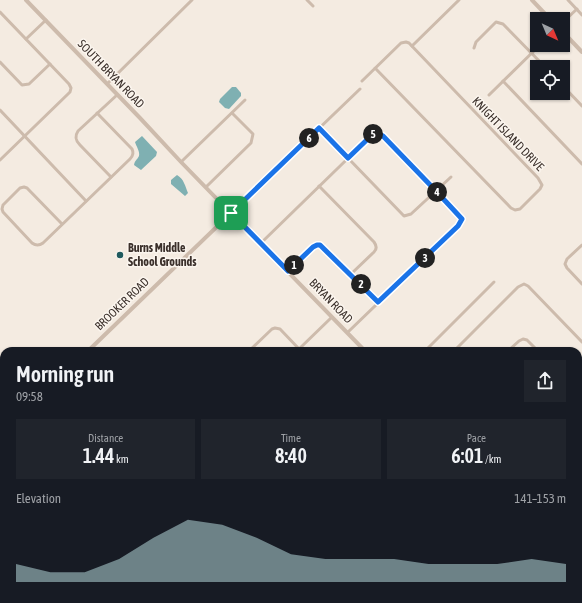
<!DOCTYPE html>
<html lang="en">
<head>
<meta charset="utf-8">
<style>
	body { margin:0; font-family:"Asap Condensed",sans-serif; background:#20242c; color:#f1f3f6; height:100vh; display:flex; flex-direction:column; font-size:15px; white-space:nowrap }
	* { box-sizing:border-box; margin:0 }
	p { font-size:13px; color:#9ea1a6 }
	.icon { flex:none; width:22px; height:22px; fill:none; stroke:currentColor; stroke-width:2; stroke-linecap:round; stroke-linejoin:round }
	.map { position:relative; flex:1; overflow:hidden }
	.side { position:absolute; left:0px; top:347px; width:582px; height:256px; display:flex; flex-direction:column; background:#171b24; border-radius:12px 12px 0 0; box-shadow:0 1px 3px #0004 }
	.side>* { flex:none }
	.needle { width:26px; rotate:136deg }
	.buttons { position:absolute; left:530px; top:12px; display:grid; gap:8px }
	.buttons a { display:grid; place-items:center; width:40px; height:40px; border-radius:0px; background:#171b24; box-shadow:0 1px 3px #0004; font-size:20px }
	.pin { position:absolute; display:grid; place-items:center; width:34px; height:34px; color:#fff; margin:-17px; border-radius:8px; box-shadow:0 2px 6px #0006 }
	.km { position:absolute; width:20px; height:20px; margin:-10px; border-radius:50%; background:#222; color:#fff; font-size:11px; line-height:20px; text-align:center }
	.round { display:grid; place-items:center; flex:none; width:42px; height:42px; border-radius:0px; background:#20242c }
	.overview { display:flex; align-items:center; justify-content:space-between; height:68px; padding:0 16px }
	h1 { font-size:22px; font-weight:600; line-height:30px }
	.stats { display:grid; grid-template-columns:repeat(3,1fr); gap:6px; height:68px; padding:4px 16px }
	.stats div { display:grid; align-content:center; border-radius:0px; background:#20242c; text-align:center }
	.stats b { font-size:20px; font-weight:600 }
	.stats small { font-size:11px; font-weight:400 }
	.stats p { font-size:11px }
	.chart { height:112px; padding:8px 16px }
	.chart p { display:flex; justify-content:space-between }
	.chart svg { width:100%; height:72px; margin-top:4px; fill:#92aeb2; opacity:.7 }
	.map>svg:first-child { display:block }
	.green { fill:#b8c4a0 }
	.water { fill:#7fb0b2 }
	.lines { fill:none; stroke-linecap:round; stroke-linejoin:round }
	.minor { stroke:#cdbbac; stroke-width:3 }
	.tertiary { stroke:#cdbbac; stroke-width:4 }
	.secondary { stroke:#a18a7d; stroke-width:4.5 }
	.route-casing { stroke:#fff; stroke-width:8 }
	.route { stroke:#1a73e8; stroke-width:5 }
	.poi-dot { fill:#1f5a5e; stroke:#fbf5ee; stroke-width:1.5 }
	.labels { text-anchor:middle; dominant-baseline:central; stroke-width:3; stroke-linejoin:round; paint-order:stroke }
	.street-label { font-size:12px; fill:#3b302b; stroke:#fbf5ee }
	.poi-label { font-size:12px; font-weight:bold; fill:#3b302b; stroke:#fbf5ee; text-anchor:start }
</style>
</head>
<body>
<div class="map">
<svg width="582" height="603" viewBox="0 0 582 603">
	<rect width="100%" height="100%" fill="#f4ebe1"/>
	<path class="green" d="M 477,599 L 571,599 L 567,603 L 481,603 Z"/>
	<g class="water">
		<path d="M 232,87 L 236,87 L 241,93 L 241,96 L 229,109 L 225,108 L 219,102 L 220,99 Z"/>
		<path d="M 142,136 L 157,152 L 156,156 L 141,170 L 134,165 C 135,160 137,160 139,156 C 140,151 136,146 135,142 Z"/>
		<path d="M 177,175 C 184,179 185,186 188,193 L 185,196 L 171,184 L 171,180 Z"/>
	</g>
	<g class="lines">
		<g class="minor">
			<path d="M 307,0 L 313,6"/>
			<path d="M 568,0 L 582,15"/>
			<path d="M 0,12 L 69,84 L 71,88 L 70,92 L 68,94 L 0,160"/>
			<path d="M 563,22 L 577,9"/>
			<path d="M 26,39 L 46,20"/>
			<path d="M 412,46 L 459,0"/>
			<path d="M 474,48 L 476,42 L 496,22 L 503,24 L 545,67"/>
			<path d="M 0,62 L 22,85 L 29,84 L 50,64"/>
			<path d="M 362,81 L 401,43 L 406,42 L 409,43 L 538,178 L 542,185 L 540,189 L 520,209 L 515,210 L 511,208 L 375,68"/>
			<path d="M 503,81 L 582,164"/>
			<path d="M 107,84 L 192,0"/>
			<path d="M 563,86 L 582,106"/>
			<path d="M 489,95 L 540,45"/>
			<path d="M 0,110 L 86,201"/>
			<path d="M 319,128 L 404,216 L 411,214 L 451,177"/>
			<path d="M 181,162 L 245,100"/>
			<path d="M 111,177 L 80,145 C 76,141 74,137 78,131 L 117,95"/>
			<path d="M 319,186 L 374,242 C 377,246 377,249 374,252 L 351,274"/>
			<path d="M 206,187 L 251,143 L 253,134 L 232,113"/>
			<path d="M 231,213 L 360,89"/>
			<path d="M 62,224 L 27,188 L 24,187 L 20,188 L 3,205 L 2,209 L 3,212 L 32,243 C 36,246 39,246 43,243 L 130,159 C 133,156 134,153 132,149 L 97,113"/>
			<path d="M 261,243 L 375,132 L 383,136 L 436,191 L 461,219 L 458,226 L 348,332"/>
			<path d="M 582,245 L 567,259 L 565,264 L 567,268 L 582,284"/>
			<path d="M 288,271 L 313,247 L 317,245 L 320,245 L 379,302"/>
			<path d="M 299,349 L 332,317"/>
			<path d="M 249,351 L 272,329 L 275,328 L 280,329 L 301,351"/>
			<path d="M 425,351 L 494,282"/>
			<path d="M 454,351 L 518,287 L 524,284 L 528,286 L 582,342"/>
			<path d="M 508,351 L 519,341 L 523,339 L 527,340 L 538,351"/>
			<path d="M 578,370 L 582,366"/>
			<path d="M 578,440 L 582,437"/>
			<path d="M 578,516 L 582,512"/>
			<path d="M 0,595 L 4,599"/>
			<path d="M 4,599 L 8,603"/>
			<path d="M 385,599 L 389,603"/>
			<path d="M 439,599 L 443,603"/>
			<path d="M 166,603 L 170,599"/>
			<path d="M 303,603 L 307,599"/>
			<path d="M 371,603 L 375,599"/>
		</g>
		<g class="tertiary">
			<path d="M 26,0 L 140,118 L 181,162 L 365,351"/>
			<path d="M 532,0 L 550,19"/>
			<path d="M 563,32 L 582,52"/>
			<path d="M 88,351 L 231,213"/>
			<path d="M 0,437 L 4,433"/>
			<path d="M 578,570 L 582,574"/>
		</g>
		<g class="secondary">
			<path d="M 0,495 L 4,499"/>
			<path d="M 101,599 L 105,603"/>
		</g>
	</g>
	<g class="lines">
		<defs>
			<path id="route" d="M 319,128 L 348,158 L 375,132 L 383,136 L 436,191 L 462,219 L 458,226 L 378,302 L 320,245 L 317,245 L 313,247 L 288,271 L 231,213 Z"/>
		</defs>
		<use href="#route" class="route-casing"/>
		<use href="#route" class="route"/>
	</g>
	<circle class="poi-dot" cx="120" cy="255" r="4"/>
	<g class="labels">
		<g class="street-label">
			<text transform="translate(111 74) rotate(46)">SOUTH BRYAN ROAD</text>
			<text transform="translate(508 134) rotate(46)">KNIGHT ISLAND DRIVE</text>
			<text transform="translate(331 301) rotate(46)">BRYAN ROAD</text>
			<text transform="translate(122 304) rotate(-44)">BROOKER ROAD</text>
		</g>
		<g class="poi-label">
			<text x="128" y="248">Burns Middle<tspan x="128" dy="14">School Grounds</tspan></text>
		</g>
	</g>
</svg>
<div class="buttons">
<a><svg class="needle" viewBox="-14 -14 28 28"><path d="M0-13l5 13h-10z" fill="#e53935"/><path d="M0 13l5-13h-10z" fill="#9ea1a6"/></svg></a>
<a><svg class="icon" aria-label="locate" viewBox="0 0 24 24"><circle cx="12" cy="12" r="6"/><path d="M12 2v4M12 18v4M2 12h4M18 12h4"/></svg></a>
</div>
<div class="pin" style="left:231px;top:213px;background:#1e9e55"><svg class="icon" aria-label="arrive" viewBox="0 0 24 24"><path d="M6 21V4h12l-3 4 3 4H6"/></svg></div>
<b class="km" style="left:294px;top:265px">1</b>
<b class="km" style="left:361px;top:284px">2</b>
<b class="km" style="left:425px;top:258px">3</b>
<b class="km" style="left:437px;top:192px">4</b>
<b class="km" style="left:373px;top:134px">5</b>
<b class="km" style="left:309px;top:138px">6</b>
<section class="side">
<div class="overview"><div><h1>Morning run</h1><p>09:58</p></div><a class="round"><svg class="icon" aria-label="share" viewBox="0 0 24 24"><path d="M12 15V3M7 8l5-5 5 5M5 13v7h14v-7"/></svg></a></div>
<div class="stats">
<div><p>Distance</p><b>1.44<small> km</small></b></div>
<div><p>Time</p><b>8:40</b></div>
<div><p>Pace</p><b>6:01<small> /km</small></b></div>
</div>
<div class="chart"><p><span>Elevation</span>141–153 m</p>
<svg viewBox="0 0 160 44" preserveAspectRatio="none"><path d="M0 44V33L10 38L20 38L30 30L40 17L50 6L60 9L70 17L80 27L90 30L100 30L110 30L120 33L130 33L140 33L150 30L160 33V44z"/></svg>
</div>
</section>
</div>
</body>
</html>
